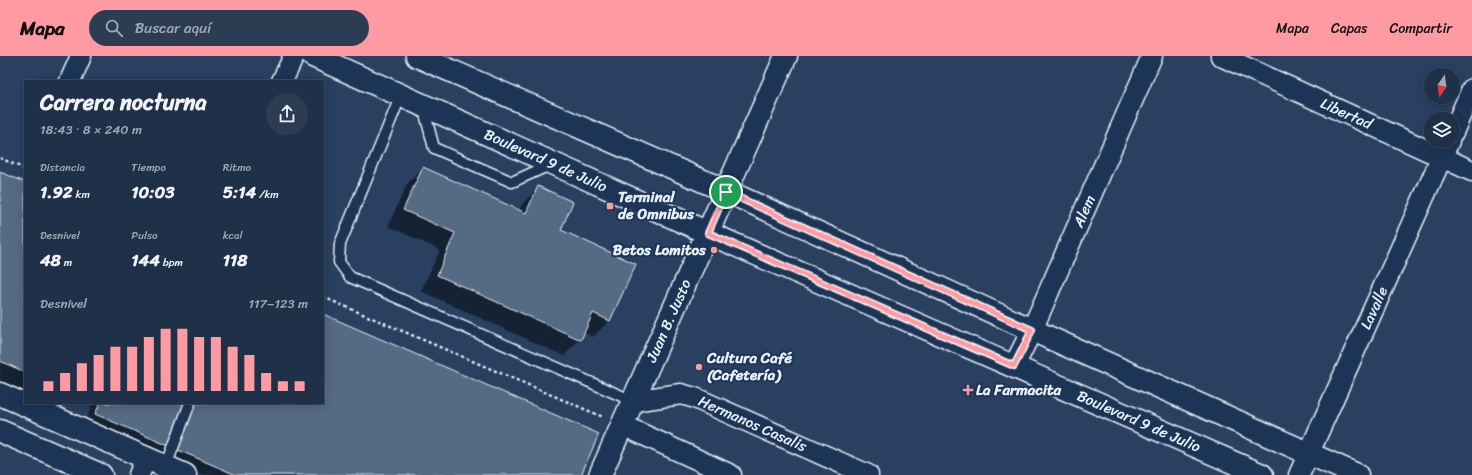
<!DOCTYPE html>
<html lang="es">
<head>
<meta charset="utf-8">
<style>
	body { margin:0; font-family:Sriracha,sans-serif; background:#2c3c53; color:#f1f3f6; height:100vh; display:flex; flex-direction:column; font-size:15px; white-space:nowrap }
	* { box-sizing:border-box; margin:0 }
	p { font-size:13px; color:#a1a9b4 }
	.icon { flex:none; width:22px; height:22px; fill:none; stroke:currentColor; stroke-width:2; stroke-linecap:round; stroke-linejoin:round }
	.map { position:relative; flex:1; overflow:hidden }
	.details { position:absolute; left:24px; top:24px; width:300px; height:324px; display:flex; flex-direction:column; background:#1f3049; border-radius:0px; box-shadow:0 2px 10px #0003,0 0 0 1px #3c4b61 }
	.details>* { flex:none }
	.needle { width:26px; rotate:193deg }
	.tools { position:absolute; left:1424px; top:12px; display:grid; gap:8px }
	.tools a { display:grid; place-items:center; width:36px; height:36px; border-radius:50%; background:#1f3049; box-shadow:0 2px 10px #0003,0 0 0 1px #3c4b61; font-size:20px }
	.pin { position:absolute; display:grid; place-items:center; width:34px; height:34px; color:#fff; margin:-17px; border:2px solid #fff; border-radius:50%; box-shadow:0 1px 4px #0007 }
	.round { display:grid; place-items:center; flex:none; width:42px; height:42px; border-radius:21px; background:#2c3c53 }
	.head { display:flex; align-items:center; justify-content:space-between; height:68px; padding:0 16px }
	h1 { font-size:22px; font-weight:700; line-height:30px }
	.figures { display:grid; grid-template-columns:repeat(3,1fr); gap:6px; height:68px; padding:4px 16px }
	.figures div { display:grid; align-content:center }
	.figures b { font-size:17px; font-weight:700 }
	.figures small { font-size:11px; font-weight:400 }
	.figures p { font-size:11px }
	.chart { height:112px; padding:8px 16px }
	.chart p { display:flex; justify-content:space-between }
	.chart svg { width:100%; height:72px; margin-top:4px; stroke:#ff9aa2; stroke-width:6 }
	header { display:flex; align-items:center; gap:24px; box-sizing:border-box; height:56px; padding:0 20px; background:#ff9aa2; color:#111 }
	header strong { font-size:19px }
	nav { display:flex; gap:22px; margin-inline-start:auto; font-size:14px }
	.search { width:280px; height:36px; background:#2c3c53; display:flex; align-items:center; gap:10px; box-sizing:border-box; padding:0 14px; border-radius:22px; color:#a1a9b4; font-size:15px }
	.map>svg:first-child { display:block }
	.shadow { fill:#0007 }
	.building { fill:#556a83; stroke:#e8f1f8 }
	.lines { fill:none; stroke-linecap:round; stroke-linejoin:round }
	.service-casing { stroke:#e8f1f8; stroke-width:13 }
	.minor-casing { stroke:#e8f1f8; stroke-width:23 }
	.secondary-casing { stroke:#e8f1f8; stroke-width:25 }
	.path { stroke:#e8f1f8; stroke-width:2.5; stroke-dasharray:3 3; stroke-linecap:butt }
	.service { stroke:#1d3557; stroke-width:10 }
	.minor { stroke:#1d3557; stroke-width:20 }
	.secondary { stroke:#1d3557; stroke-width:22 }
	.route-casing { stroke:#fff; stroke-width:8 }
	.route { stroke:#ff9aa2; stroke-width:5 }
	.poi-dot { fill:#ff9aa2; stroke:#1d3557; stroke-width:1.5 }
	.labels { text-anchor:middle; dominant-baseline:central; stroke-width:4; stroke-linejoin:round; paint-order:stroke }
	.street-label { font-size:15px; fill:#e8f1f8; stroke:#1d3557 }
	.poi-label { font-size:15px; font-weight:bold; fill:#e8f1f8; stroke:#1d3557; text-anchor:start }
</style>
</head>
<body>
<header>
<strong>Mapa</strong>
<div class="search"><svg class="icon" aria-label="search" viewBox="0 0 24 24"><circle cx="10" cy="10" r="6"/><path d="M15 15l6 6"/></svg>Buscar aquí</div>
<nav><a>Mapa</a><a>Capas</a><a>Compartir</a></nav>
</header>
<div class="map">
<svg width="1472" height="419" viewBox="0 0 1472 419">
	<rect width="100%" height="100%" fill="#294061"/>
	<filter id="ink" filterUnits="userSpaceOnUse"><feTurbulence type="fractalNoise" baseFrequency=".025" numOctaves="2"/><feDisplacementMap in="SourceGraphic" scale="8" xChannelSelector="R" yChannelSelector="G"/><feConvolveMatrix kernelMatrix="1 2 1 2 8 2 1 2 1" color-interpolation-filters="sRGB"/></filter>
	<g filter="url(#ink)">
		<g class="shadow">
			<path d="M 423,112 L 519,155 L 522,148 L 538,132 L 559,175 L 609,265 L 593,281 L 583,276 L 580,283 L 564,300 L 421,235 L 440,194 L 388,170 L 407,128 Z"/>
			<path d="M 0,117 L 25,127 L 25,338 L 0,327 Z"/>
			<path d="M 323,259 L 580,419 L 193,419 L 83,371 L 93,347 L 323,347 Z"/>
			<path d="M 46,347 L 56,347 L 53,350 Z"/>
		</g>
		<g class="building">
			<path d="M 423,111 L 526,157 L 538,130 L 573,146 L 561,174 L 636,208 L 610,265 L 593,257 L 581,284 L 437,219 L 455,177 L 403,154 Z"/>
			<path d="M 0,116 L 25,126 L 25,316 L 0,305 Z"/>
			<path d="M 323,258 L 599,378 L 581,419 L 236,419 L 95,358 L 100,347 L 323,347 Z"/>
		</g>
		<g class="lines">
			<defs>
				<g id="service">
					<path d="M 401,39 L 340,188 L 339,206 L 350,221 L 633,345"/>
					<path d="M 423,50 L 434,92 L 512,126 L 552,108"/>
					<path d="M 166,410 L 190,347"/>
				</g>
				<g id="minor">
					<path id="s1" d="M 1221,0 L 1472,115"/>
					<path d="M 70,25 L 81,0"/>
					<path d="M 282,25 L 294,0"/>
					<path d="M 1453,76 L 1472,33"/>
					<path id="s2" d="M 1014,310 L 1032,274 L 1152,0"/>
					<path id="s3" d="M 633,345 L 681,338 L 695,342 L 868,419"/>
					<path d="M 622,369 L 731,419"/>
					<path d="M 139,419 L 146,401"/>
					<path id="s4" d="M 1299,419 L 1449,85"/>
				</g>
				<g id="secondary">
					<path id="s5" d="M 313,0 L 708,177 L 1262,419"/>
					<path d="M 417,0 L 726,135 L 1032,274 L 1357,419"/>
					<path d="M 0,338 L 185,419"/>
					<path d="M 0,375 L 101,419"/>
					<path id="s6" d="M 600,419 L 786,0"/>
				</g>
			</defs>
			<use href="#service" class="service-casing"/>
			<use href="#minor" class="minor-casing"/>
			<use href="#secondary" class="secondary-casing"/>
			<g class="path">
				<path d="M 0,102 L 25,113"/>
				<path d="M 323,241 L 603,361"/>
			</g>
			<use href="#service" class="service"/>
			<use href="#minor" class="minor"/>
			<use href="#secondary" class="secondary"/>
		</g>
	</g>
	<g class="lines" filter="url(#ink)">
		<defs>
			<path id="route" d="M 726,136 L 1032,274 L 1014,310 L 708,177 Z"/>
		</defs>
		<use href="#route" class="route-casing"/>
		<use href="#route" class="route"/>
	</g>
	<g class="poi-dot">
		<rect x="606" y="146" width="8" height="8" rx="2"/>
		<circle cx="714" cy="194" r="4"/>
		<circle cx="699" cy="311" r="4"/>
		<path d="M966 328h4v4h4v4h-4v4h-4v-4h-4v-4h4z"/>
	</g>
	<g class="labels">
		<g class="street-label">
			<text stroke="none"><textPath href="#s1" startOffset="138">Libertad</textPath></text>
			<text stroke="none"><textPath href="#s5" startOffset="255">Boulevard 9 de Julio</textPath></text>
			<text stroke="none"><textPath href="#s2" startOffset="170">Alem</textPath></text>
			<text stroke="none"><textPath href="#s4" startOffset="183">Lavalle</textPath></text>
			<text stroke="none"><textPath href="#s6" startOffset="169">Juan B. Justo</textPath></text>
			<text stroke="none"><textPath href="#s5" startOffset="903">Boulevard 9 de Julio</textPath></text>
			<text stroke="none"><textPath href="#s3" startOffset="126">Hermanos Casalis</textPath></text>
		</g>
		<g class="poi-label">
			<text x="618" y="141">Terminal<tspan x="618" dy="17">de Omnibus</tspan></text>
			<text x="706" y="194" text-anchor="end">Betos Lomitos</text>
			<text x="707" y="302">Cultura Café<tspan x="707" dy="17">(Cafetería)</tspan></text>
			<text x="976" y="334">La Farmacita</text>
		</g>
	</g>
</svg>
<div class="tools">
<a><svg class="needle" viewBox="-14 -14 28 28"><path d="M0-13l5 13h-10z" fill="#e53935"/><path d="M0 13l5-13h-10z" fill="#a1a9b4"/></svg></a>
<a><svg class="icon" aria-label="layers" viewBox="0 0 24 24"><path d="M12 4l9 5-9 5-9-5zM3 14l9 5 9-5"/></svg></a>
</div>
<div class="pin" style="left:726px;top:136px;background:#1e9e55"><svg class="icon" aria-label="arrive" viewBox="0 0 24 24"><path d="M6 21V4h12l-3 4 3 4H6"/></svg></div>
<section class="details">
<div class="head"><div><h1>Carrera nocturna</h1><p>18:43 · 8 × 240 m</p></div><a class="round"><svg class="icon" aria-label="share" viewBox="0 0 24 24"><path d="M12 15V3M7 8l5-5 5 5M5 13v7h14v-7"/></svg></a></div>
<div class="figures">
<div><p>Distancia</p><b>1.92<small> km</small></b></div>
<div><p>Tiempo</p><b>10:03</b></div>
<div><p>Ritmo</p><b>5:14<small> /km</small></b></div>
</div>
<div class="figures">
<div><p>Desnivel</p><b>48<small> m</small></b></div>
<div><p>Pulso</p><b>144<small> bpm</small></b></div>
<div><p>kcal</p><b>118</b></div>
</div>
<div class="chart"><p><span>Desnivel</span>117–123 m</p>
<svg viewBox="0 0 160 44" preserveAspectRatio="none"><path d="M5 44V38M15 44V33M25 44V27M35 44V22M45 44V17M55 44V17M65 44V11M75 44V6M85 44V6M95 44V11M105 44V11M115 44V17M125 44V22M135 44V33M145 44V38M155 44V38"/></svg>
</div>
</section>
</div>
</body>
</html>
